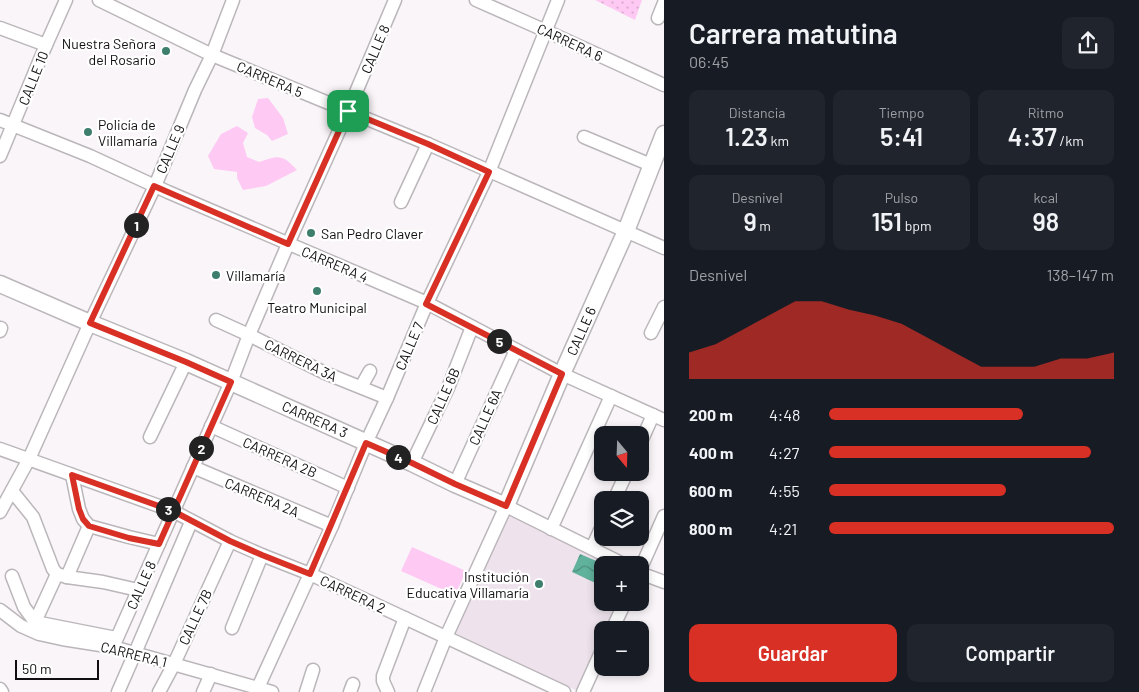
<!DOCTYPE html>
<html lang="es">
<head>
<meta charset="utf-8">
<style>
	body { margin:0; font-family:Barlow,sans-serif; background:#20242c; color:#f1f3f6; height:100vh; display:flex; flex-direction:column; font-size:19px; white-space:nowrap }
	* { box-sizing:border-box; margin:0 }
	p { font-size:16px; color:#9ea1a6 }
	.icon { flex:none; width:28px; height:28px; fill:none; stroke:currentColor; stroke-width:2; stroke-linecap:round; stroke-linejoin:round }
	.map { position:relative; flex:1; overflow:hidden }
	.sheet { display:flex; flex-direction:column; background:#171b24; width:475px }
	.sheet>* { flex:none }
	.needle { width:32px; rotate:161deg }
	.tools { position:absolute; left:594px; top:426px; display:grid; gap:10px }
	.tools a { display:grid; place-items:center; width:55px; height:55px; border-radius:10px; background:#171b24; box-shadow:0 2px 8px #0003; font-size:25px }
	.scale { position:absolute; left:15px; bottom:12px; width:84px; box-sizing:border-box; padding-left:5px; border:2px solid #100e10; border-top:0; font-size:14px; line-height:18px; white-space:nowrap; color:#100e10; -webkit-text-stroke:4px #fff; paint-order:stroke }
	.pin { position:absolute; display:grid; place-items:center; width:42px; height:42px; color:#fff; margin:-21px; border-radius:10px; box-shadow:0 2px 8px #0006 }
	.km { position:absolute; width:25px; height:25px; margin:-12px; border-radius:50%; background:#222; color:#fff; font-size:14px; line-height:25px; text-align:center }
	.round { display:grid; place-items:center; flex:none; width:52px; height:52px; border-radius:10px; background:#20242c }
	.overview { display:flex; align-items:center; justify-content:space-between; height:85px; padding:0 25px }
	h1 { font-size:28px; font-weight:600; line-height:38px }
	.figures { display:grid; grid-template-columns:repeat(3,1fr); gap:8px; height:85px; padding:5px 25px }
	.figures div { display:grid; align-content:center; border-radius:10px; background:#20242c; text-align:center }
	.figures b { font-size:25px; font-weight:600 }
	.figures small { font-size:14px; font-weight:400 }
	.figures p { font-size:14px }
	.chart { height:140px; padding:10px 25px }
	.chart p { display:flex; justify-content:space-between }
	.chart svg { width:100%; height:90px; margin-top:5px; fill:#d93025; opacity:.7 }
	.primary-button { display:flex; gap:10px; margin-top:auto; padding:10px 25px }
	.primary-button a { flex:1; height:58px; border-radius:10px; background:#d93025; color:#fff; font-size:20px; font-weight:600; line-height:58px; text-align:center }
	.primary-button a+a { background:#20242c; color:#f1f3f6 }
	ul { padding:0 25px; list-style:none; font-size:16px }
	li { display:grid; grid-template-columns:80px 60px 1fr; align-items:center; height:38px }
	li i { height:12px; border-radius:6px; background:#d93025 }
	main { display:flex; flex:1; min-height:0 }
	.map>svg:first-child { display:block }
	.built { fill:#eee3ec }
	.grass { fill:#fec9f3 }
	.park { fill:url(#park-dots) }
	.water { fill:url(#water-waves) }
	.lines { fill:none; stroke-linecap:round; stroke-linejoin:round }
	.minor-casing { stroke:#bbb6ba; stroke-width:15 }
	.major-casing { stroke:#bbb6ba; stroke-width:19 }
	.minor { stroke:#fff; stroke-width:12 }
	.major { stroke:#fff; stroke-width:16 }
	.route-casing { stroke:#fff; stroke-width:10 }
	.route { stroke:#d93025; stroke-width:6 }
	.poi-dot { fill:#3d7e6d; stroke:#fff; stroke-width:2 }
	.labels { text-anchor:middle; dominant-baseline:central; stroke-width:4.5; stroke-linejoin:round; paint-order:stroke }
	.street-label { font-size:14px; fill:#100e10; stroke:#fff }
	.poi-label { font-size:14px; fill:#100e10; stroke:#fff; text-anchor:start }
</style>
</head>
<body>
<main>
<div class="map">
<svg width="664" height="692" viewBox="0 0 664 692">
	<defs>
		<pattern id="park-dots" width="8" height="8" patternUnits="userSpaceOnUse" patternTransform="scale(1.25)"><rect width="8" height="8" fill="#fec9f3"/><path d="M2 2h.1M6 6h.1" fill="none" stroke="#d9abcf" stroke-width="1.8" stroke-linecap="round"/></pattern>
		<pattern id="water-waves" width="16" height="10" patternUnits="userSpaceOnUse" patternTransform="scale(1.25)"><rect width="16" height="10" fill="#60b29d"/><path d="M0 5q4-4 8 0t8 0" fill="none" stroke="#4e8f7f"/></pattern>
	</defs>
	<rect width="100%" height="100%" fill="#faf5f9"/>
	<path class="built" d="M 507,514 L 622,565 L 602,565 L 602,602 L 618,603 L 605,630 L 602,630 L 602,636 L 578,691 L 452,635 Z"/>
	<g class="grass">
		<path d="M 268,98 L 283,118 L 288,134 L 272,141 L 267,135 L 255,128 L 252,117 L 258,99 Z"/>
		<path d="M 237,126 L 248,133 L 243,143 L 247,157 L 259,162 C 279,156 281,153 297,170 L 266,186 L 243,190 L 237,178 L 237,172 L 214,169 L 208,156 L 221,134 Z"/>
		<path d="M 412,547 L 466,571 L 455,595 L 401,571 Z"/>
	</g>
	<path class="park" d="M 595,0 L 642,0 L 635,20 Z"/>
	<path class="water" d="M 580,554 L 606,565 L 602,565 L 602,586 L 572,572 Z"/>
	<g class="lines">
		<defs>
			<g id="minor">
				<path d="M 99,0 L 212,55 L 428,144 L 664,248"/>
				<path d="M 476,0 L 546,31 L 664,85"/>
				<path d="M 658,18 L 664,3"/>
				<path d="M 0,28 L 46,45"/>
				<path d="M 0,120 L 90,156 L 168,192 L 427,303 L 562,374 L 664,420"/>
				<path d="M 584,137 L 651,165"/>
				<path d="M 0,156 L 46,45 L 66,0"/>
				<path d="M 401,202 L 428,144"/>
				<path d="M 216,320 L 249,335 L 325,373 L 387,398"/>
				<path d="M 0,331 L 1,328"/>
				<path d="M 651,333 L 664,307"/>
				<path d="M 361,387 L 370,371"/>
				<path d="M 211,426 L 348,488"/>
				<path d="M 150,437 L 186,362"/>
				<path d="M 640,444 L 653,415"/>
				<path d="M 0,449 L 173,511 L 230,541 L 262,555 L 310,574 L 564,692"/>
				<path d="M 412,463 L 448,388 L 472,327"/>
				<path d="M 193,467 L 332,526"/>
				<path d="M 72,475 L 79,509 L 83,519 L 89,526 L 129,537 L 159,544"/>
				<path d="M 455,484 L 516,350"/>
				<path d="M 12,491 L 33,517 L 53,569 L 57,574 L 67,577 L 103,582 L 138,590"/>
				<path d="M 614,500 L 627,472"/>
				<path d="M 0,512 L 29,459 L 90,323 L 155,186 L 195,90 L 212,55 L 233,0"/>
				<path d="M 551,529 L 611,396"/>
				<path d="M 592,548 L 602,526"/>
				<path d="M 640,570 L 664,516"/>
				<path d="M 640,573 L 664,582"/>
				<path d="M 12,576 L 24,607 L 35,622 L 116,638"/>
				<path d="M 67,577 L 89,526"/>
				<path d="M 0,610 L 21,626 L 39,634 L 62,639 L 113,647 L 272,692"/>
				<path d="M 35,622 L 57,574"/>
				<path d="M 232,628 L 262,555"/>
				<path d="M 612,630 L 625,602"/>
				<path d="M 113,647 L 231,382 L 249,335 L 288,244 L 348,111 L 395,0"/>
				<path d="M 0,689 L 2,692"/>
				<path d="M 118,692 L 135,653 L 191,522"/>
				<path d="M 159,692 L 174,664 L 230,541"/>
				<path d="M 203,692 L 211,674"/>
				<path d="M 256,692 L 332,526 L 366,443 L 387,398 L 427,303 L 489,172 L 558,0"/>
				<path d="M 306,692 L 313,670"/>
				<path d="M 350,692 L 353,684"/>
				<path d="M 388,692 L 383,681 L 383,676 L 405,618"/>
				<path d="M 424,692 L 446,637 L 506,506 L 625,565"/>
				<path d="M 583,692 L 602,650"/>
			</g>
			<path id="major" d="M 0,284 L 90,323 L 186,362 L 412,463 L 455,484 L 506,506 L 562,374 L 626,231 L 664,134"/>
		</defs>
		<use href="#minor" class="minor-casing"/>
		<use href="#major" class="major-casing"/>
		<use href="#minor" class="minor"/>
		<use href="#major" class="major"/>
	</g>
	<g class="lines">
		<defs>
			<path id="route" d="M 348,111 L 288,244 L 154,186 L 90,323 L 186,362 L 231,382 L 159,544 L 129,538 L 89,526 L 83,519 L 79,509 L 72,475 L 173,511 L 230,541 L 262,555 L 310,574 L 366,443 L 412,463 L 455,484 L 506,506 L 562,374 L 426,304 L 489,172 L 428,144 L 348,111"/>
		</defs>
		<use href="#route" class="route-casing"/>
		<use href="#route" class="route"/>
	</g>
	<g class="poi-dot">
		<circle cx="166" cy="51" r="5"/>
		<circle cx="88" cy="132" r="5"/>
		<circle cx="311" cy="233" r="5"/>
		<circle cx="216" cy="275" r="5"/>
		<circle cx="317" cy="291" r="5"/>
		<circle cx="539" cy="584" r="5"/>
	</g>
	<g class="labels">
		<g class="street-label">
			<text transform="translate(570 42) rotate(25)">CARRERA 6</text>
			<text transform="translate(375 49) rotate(-67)">CALLE 8</text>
			<text transform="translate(33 78) rotate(-68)">CALLE 10</text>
			<text transform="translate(270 79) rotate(23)">CARRERA 5</text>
			<text transform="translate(170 149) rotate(-67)">CALLE 9</text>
			<text transform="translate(335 264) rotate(23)">CARRERA 4</text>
			<text transform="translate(581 331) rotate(-66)">CALLE 6</text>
			<text transform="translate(409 346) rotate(-67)">CALLE 7</text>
			<text transform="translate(301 360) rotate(26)">CARRERA 3A</text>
			<text transform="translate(443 396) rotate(-66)">CALLE 6B</text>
			<text transform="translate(485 417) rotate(-66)">CALLE 6A</text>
			<text transform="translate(315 419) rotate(24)">CARRERA 3</text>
			<text transform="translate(280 457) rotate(24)">CARRERA 2B</text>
			<text transform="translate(262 497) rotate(23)">CARRERA 2A</text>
			<text transform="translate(141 585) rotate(-66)">CALLE 8</text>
			<text transform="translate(353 594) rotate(25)">CARRERA 2</text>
			<text transform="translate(195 617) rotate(-65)">CALLE 7B</text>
			<text transform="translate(134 654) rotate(14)">CARRERA 1</text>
		</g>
		<g class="poi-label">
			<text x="156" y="43" text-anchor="end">Nuestra Señora<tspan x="156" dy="16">del Rosario</tspan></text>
			<text x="98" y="124">Policía de<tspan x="98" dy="16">Villamaría</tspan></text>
			<text x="321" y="233">San Pedro Claver</text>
			<text x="226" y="275">Villamaría</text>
			<text x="317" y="307" text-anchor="middle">Teatro Municipal</text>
			<text x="529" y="576" text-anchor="end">Institución<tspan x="529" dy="16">Educativa Villamaría</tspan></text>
		</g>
	</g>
</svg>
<div class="tools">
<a><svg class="needle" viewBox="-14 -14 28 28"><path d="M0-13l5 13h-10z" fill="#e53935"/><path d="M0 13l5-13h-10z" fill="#9ea1a6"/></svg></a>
<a><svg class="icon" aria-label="layers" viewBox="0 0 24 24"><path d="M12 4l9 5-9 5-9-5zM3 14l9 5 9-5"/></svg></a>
<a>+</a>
<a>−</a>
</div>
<div class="scale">50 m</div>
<div class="pin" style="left:348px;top:111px;background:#1e9e55"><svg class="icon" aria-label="arrive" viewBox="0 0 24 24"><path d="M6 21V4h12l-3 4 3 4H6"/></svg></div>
<b class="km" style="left:136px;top:225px">1</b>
<b class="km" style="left:201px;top:448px">2</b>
<b class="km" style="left:168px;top:509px">3</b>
<b class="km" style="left:398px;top:457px">4</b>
<b class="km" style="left:499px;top:341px">5</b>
</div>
<section class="sheet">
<div class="overview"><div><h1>Carrera matutina</h1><p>06:45</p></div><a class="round"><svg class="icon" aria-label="share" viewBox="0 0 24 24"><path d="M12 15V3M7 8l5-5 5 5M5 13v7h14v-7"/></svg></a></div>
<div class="figures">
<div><p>Distancia</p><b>1.23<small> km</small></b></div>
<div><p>Tiempo</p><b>5:41</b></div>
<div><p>Ritmo</p><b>4:37<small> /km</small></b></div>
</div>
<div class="figures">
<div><p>Desnivel</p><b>9<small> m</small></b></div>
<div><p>Pulso</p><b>151<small> bpm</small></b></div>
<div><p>kcal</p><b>98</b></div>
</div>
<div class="chart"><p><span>Desnivel</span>138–147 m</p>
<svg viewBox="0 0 160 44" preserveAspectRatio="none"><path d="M0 44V31L10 27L20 20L30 13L40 6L50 6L60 10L70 13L80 17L90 24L100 31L110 38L120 38L130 38L140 34L150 34L160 31V44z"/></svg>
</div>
<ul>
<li><b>200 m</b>4:48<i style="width:68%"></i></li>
<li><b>400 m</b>4:27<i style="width:92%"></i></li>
<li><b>600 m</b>4:55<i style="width:62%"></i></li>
<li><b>800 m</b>4:21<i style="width:100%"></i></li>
</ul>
<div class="primary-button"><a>Guardar</a><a>Compartir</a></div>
</section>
</main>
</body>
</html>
